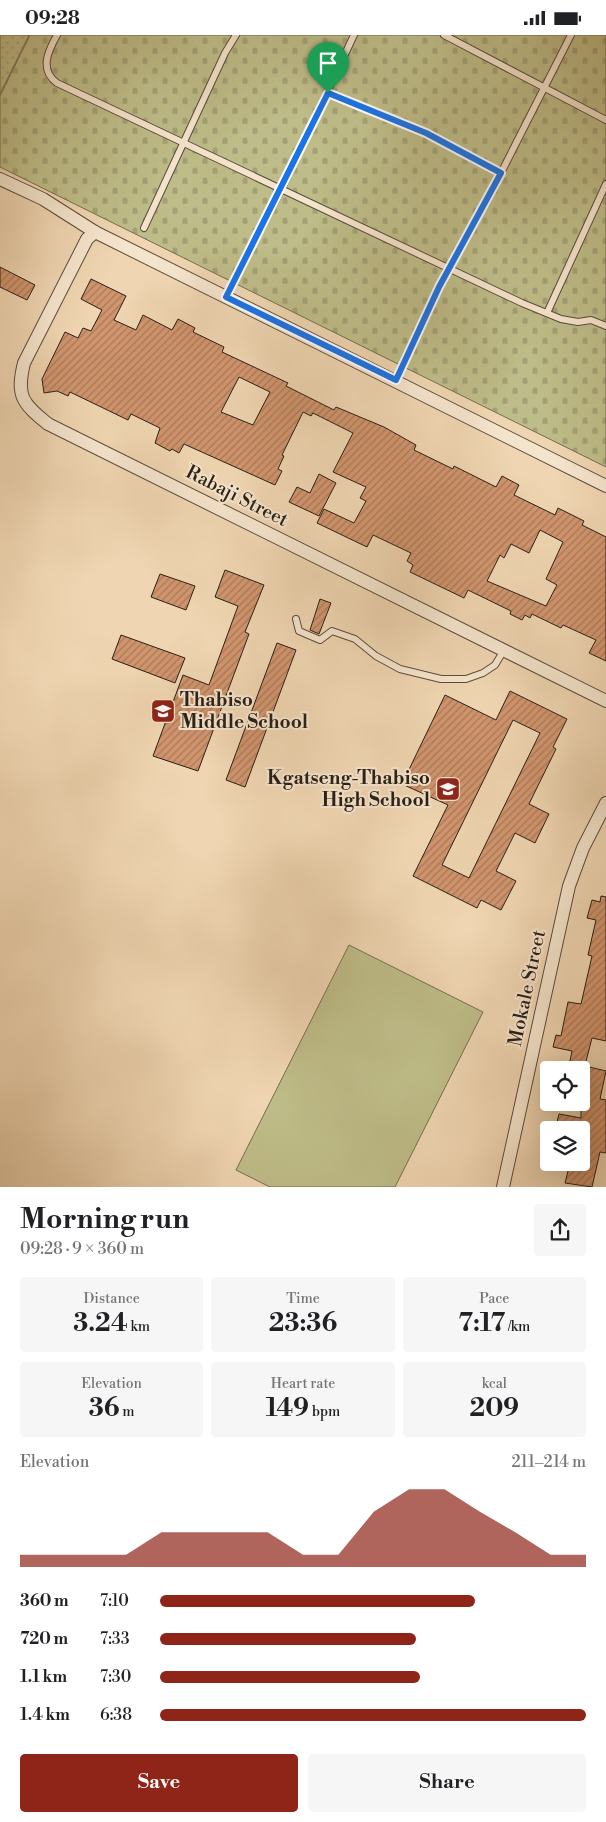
<!DOCTYPE html>
<html lang="en">
<head>
<meta charset="utf-8">
<style>
	body { margin:0; font-family:"Libre Bodoni",serif; background:#f6f6f6; color:#202124; height:100vh; display:flex; flex-direction:column; font-size:19px; white-space:nowrap }
	* { box-sizing:border-box; margin:0 }
	p { font-size:16px; color:#757577 }
	.icon { flex:none; width:28px; height:28px; fill:none; stroke:currentColor; stroke-width:2; stroke-linecap:round; stroke-linejoin:round }
	.map { position:relative; height:1152px; overflow:hidden }
	.side { display:flex; flex-direction:column; background:#fff; flex:1 }
	.side>* { flex:none }
	.fabs { position:absolute; left:540px; top:1026px; display:grid; gap:10px }
	.fabs a { display:grid; place-items:center; width:50px; height:50px; border-radius:5px; background:#fff; box-shadow:0 5px 20px #0002; font-size:25px }
	.pin { position:absolute; display:grid; place-items:center; width:42px; height:42px; color:#fff; margin:-51px -21px; border-radius:50% 50% 50% 0; rotate:-45deg; box-shadow:0 0 5px #0007 }
	.pin .icon { rotate:45deg }
	.round { display:grid; place-items:center; flex:none; width:52px; height:52px; border-radius:5px; background:#f6f6f6 }
	.summary { display:flex; align-items:center; justify-content:space-between; height:85px; padding:0 20px }
	h1 { font-size:28px; font-weight:700; line-height:38px }
	.metrics { display:grid; grid-template-columns:repeat(3,1fr); gap:8px; height:85px; padding:5px 20px }
	.metrics div { display:grid; align-content:center; border-radius:5px; background:#f6f6f6; text-align:center }
	.metrics b { font-size:25px; font-weight:700 }
	.metrics small { font-size:14px; font-weight:400 }
	.metrics p { font-size:14px }
	.chart { height:140px; padding:10px 20px }
	.chart p { display:flex; justify-content:space-between }
	.chart svg { width:100%; height:90px; margin-top:5px; fill:#8f2418; opacity:.7 }
	.cta { display:flex; gap:10px; margin-top:auto; padding:10px 20px }
	.cta a { flex:1; height:58px; border-radius:5px; background:#8f2418; color:#fff; font-size:20px; font-weight:700; line-height:58px; text-align:center }
	.cta a+a { background:#f6f6f6; color:#202124 }
	ul { padding:0 20px; list-style:none; font-size:16px }
	li { display:grid; grid-template-columns:80px 60px 1fr; align-items:center; height:38px }
	li i { height:12px; border-radius:6px; background:#8f2418 }
	.status { display:flex; justify-content:space-between; align-items:center; height:35px; padding:0 25px; background:#fff; direction:ltr }
	.status svg { height:14px; fill:currentColor }
	.map>svg:first-child { display:block }
	.grass { fill:url(#grass-dots); stroke:#746e50 }
	.cemetery { fill:url(#cemetery-stones); stroke:#746e50 }
	.park { fill:#bebc88; stroke:#746e50 }
	.building { fill:url(#building-hatch); stroke:#291f17; fill-rule:evenodd }
	.lines { fill:none; stroke-linecap:round; stroke-linejoin:round }
	.lane-casing { stroke:#5a4c3e; stroke-width:8 }
	.street-casing { stroke:#5a4c3e; stroke-width:14 }
	.lane { stroke:#f5e4cc; stroke-width:6 }
	.street { stroke:#f5e4cc; stroke-width:12 }
	.route-casing { stroke:#fff; stroke-width:10 }
	.route { stroke:#1a73e8; stroke-width:6 }
	.labels { text-anchor:middle; dominant-baseline:central; stroke-width:4; stroke-linejoin:round; paint-order:stroke }
	.street-label { font-size:19px; fill:#291f17; stroke:#f5e4cc }
	.poi-label { font-size:19px; font-weight:bold; fill:#291f17; stroke:#f5e4cc; text-anchor:start }
</style>
</head>
<body>
<div class="status"><b>09:28</b><svg viewBox="0 0 49 12"><path d="M0 12V9h3v3zM5 12V6h3v6zM10 12V3h3v9zM15 12V0h3v12zM26 1h20v11H26zM47 4h2v5h-2z"/></svg></div>
<div class="map">
<svg width="606" height="1152" viewBox="0 0 606 1152">
	<defs>
		<pattern id="grass-dots" width="8" height="8" patternUnits="userSpaceOnUse" patternTransform="scale(1.25)"><rect width="8" height="8" fill="#bebc88"/><path d="M2 2h.1M6 6h.1" fill="none" stroke="#a3a175" stroke-width="1.8" stroke-linecap="round"/></pattern>
		<pattern id="cemetery-stones" width="16" height="16" patternUnits="userSpaceOnUse" patternTransform="scale(1.25)"><rect width="16" height="16" fill="#bebc88"/><path d="M2 7V4a2 2 0 0 1 4 0v3zM10 15v-3a2 2 0 0 1 4 0v3z" fill="#a3a175"/></pattern>
		<pattern id="building-hatch" width="6" height="6" patternUnits="userSpaceOnUse" patternTransform="scale(1.25)"><rect width="6" height="6" fill="#d1956e"/><path d="M-1 1l2-2M0 6l6-6M5 7l2-2" fill="none" stroke="#aa7959"/></pattern>
	</defs>
	<rect width="100%" height="100%" fill="#efd5b1"/>
	<filter id="stains"><feTurbulence type="fractalNoise" baseFrequency=".004" numOctaves="4"/><feColorMatrix values="0 0 0 0 .2 0 0 0 0 .09 0 0 0 0 .02 0 0 0 .5 -.17"/></filter>
	<radialGradient id="worn" r=".72"><stop offset=".6" stop-color="#630" stop-opacity="0"/><stop offset="1" stop-color="#630" stop-opacity=".3"/></radialGradient>
	<path class="grass" d="M 0,0 L 29,0 L 0,59 Z"/>
	<path class="cemetery" d="M 30,0 L 606,0 L 606,432 L 0,132 L 0,61 Z"/>
	<path class="park" d="M 349,910 L 483,977 L 395,1152 L 270,1152 L 236,1135 Z"/>
	<g class="building">
		<path d="M 0,232 L 35,250 L 27,265 L 0,252 Z"/>
		<path d="M 91,244 L 126,261 L 114,285 L 136,295 L 143,280 L 172,295 L 178,284 L 195,293 L 193,297 L 224,312 L 222,317 L 288,348 L 286,351 L 334,375 L 336,372 L 384,392 L 416,410 L 414,415 L 453,434 L 454,431 L 496,452 L 502,441 L 519,450 L 514,460 L 555,480 L 558,473 L 584,486 L 582,490 L 606,502 L 606,626 L 589,618 L 596,605 L 563,590 L 561,593 L 532,579 L 530,583 L 525,580 L 522,585 L 510,579 L 511,576 L 468,555 L 464,563 L 410,537 L 413,530 L 407,526 L 411,518 L 373,500 L 367,512 L 317,488 L 324,474 L 354,488 L 366,466 L 360,463 L 366,452 L 333,437 L 353,398 L 313,378 L 311,381 L 303,377 L 282,420 L 284,421 L 278,434 L 282,436 L 275,450 L 184,409 L 179,418 L 172,414 L 170,416 L 155,408 L 160,393 L 131,379 L 128,385 L 70,357 L 68,361 L 57,356 L 44,358 L 42,344 L 65,297 L 78,303 L 83,293 L 91,296 L 102,275 L 81,264 ZM 239,342 L 270,357 L 253,390 L 221,377 ZM 540,495 L 563,507 L 546,544 L 557,550 L 546,571 L 487,546 L 500,520 L 504,523 L 511,509 L 529,518 Z"/>
		<path d="M 319,439 L 336,448 L 319,481 L 289,467 L 297,452 L 310,458 Z"/>
		<path d="M 225,535 L 264,550 L 245,597 L 249,599 L 198,736 L 153,721 L 183,640 L 209,650 L 238,571 L 215,562 Z"/>
		<path d="M 160,539 L 195,551 L 186,575 L 151,562 Z"/>
		<path d="M 320,564 L 331,568 L 319,599 L 310,595 Z"/>
		<path d="M 121,600 L 185,623 L 175,648 L 112,624 Z"/>
		<path d="M 277,608 L 296,615 L 245,752 L 226,745 Z"/>
		<path d="M 510,656 L 567,684 L 553,712 L 556,714 L 529,769 L 549,779 L 535,808 L 515,798 L 496,836 L 516,846 L 501,875 L 481,865 L 477,873 L 413,841 L 448,770 L 402,749 L 445,660 L 496,685 ZM 513,685 L 540,698 L 469,843 L 442,830 Z"/>
		<path d="M 601,861 L 606,862 L 606,1006 L 592,1003 L 585,1030 L 570,1026 L 572,1016 L 553,1012 L 556,1000 L 561,1001 L 568,967 L 581,969 L 592,921 L 588,920 L 596,885 L 587,883 L 592,865 L 600,867 Z"/>
		<path d="M 581,1030 L 606,1036 L 600,1064 L 606,1065 L 606,1118 L 600,1117 L 592,1152 L 565,1148 L 570,1128 L 581,1128 L 581,1095 L 555,1095 L 559,1079 L 581,1083 Z"/>
	</g>
	<g class="lines">
		<defs>
			<g id="lane">
				<path d="M 57,0 C 48,16 39,35 57,48 L 522,268 L 561,284 L 578,287 L 591,285 L 606,291"/>
				<path d="M 444,0 L 606,85"/>
				<path d="M 328,57 L 426,98 L 501,138"/>
				<path d="M 144,193 L 225,18 L 236,0"/>
				<path d="M 226,262 L 282,153 L 354,0"/>
				<path d="M 547,278 L 606,149"/>
				<path d="M 396,345 L 439,252 L 501,138 L 571,0"/>
				<path d="M 296,584 L 299,596 L 320,605 L 332,596 L 355,604 L 376,621 L 400,634 L 441,644 L 466,644 L 483,638 L 495,630 L 504,615"/>
			</g>
			<g id="street">
				<path d="M 0,144 L 43,164 L 95,197 L 606,451"/>
				<path d="M 95,197 L 87,204 L 24,328 C 16,361 22,368 48,389 L 606,666"/>
				<path d="M 503,1152 L 569,851 L 583,813 L 606,768"/>
			</g>
		</defs>
		<use href="#lane" class="lane-casing"/>
		<use href="#street" class="street-casing"/>
		<use href="#lane" class="lane"/>
		<use href="#street" class="street"/>
	</g>
	<g class="lines">
		<defs>
			<path id="route" d="M 328,58 L 426,98 L 501,138 L 439,252 L 396,345 L 226,262 Z"/>
		</defs>
		<use href="#route" class="route-casing"/>
		<use href="#route" class="route"/>
	</g>
	<defs>
		<symbol id="school-square" viewBox="-11 -11 22 22"><rect x="-9" y="-9" width="18" height="18" rx="4" fill="#8f2418" stroke="#f5e4cc"/><path d="M0-5L7-2L0 1L-7-2ZM-4 1L0 2.5L4 1V4Q0 6-4 4Z" fill="#fff"/></symbol>
	</defs>
	<g fill-rule="evenodd">
		<use href="#school-square" x="149" y="662" width="28" height="28"/>
		<use href="#school-square" x="434" y="740" width="28" height="28"/>
	</g>
	<g class="labels">
		<g class="street-label">
			<text transform="translate(237 461) rotate(27)">Rabaji Street</text>
			<text transform="translate(527 953) rotate(-78)">Mokale Street</text>
		</g>
		<g class="poi-label">
			<text x="180" y="665">Thabiso<tspan x="180" dy="22">Middle School</tspan></text>
			<text x="430" y="743" text-anchor="end">Kgatseng-Thabiso<tspan x="430" dy="22">High School</tspan></text>
		</g>
	</g>
	<rect width="100%" height="100%" filter="url(#stains)"/>
	<rect width="100%" height="100%" fill="url(#worn)"/>
</svg>
<div class="fabs">
<a><svg class="icon" aria-label="locate" viewBox="0 0 24 24"><circle cx="12" cy="12" r="6"/><path d="M12 2v4M12 18v4M2 12h4M18 12h4"/></svg></a>
<a><svg class="icon" aria-label="layers" viewBox="0 0 24 24"><path d="M12 4l9 5-9 5-9-5zM3 14l9 5 9-5"/></svg></a>
</div>
<div class="pin" style="left:328px;top:58px;background:#1e9e55"><svg class="icon" aria-label="arrive" viewBox="0 0 24 24"><path d="M6 21V4h12l-3 4 3 4H6"/></svg></div>
</div>
<section class="side">
<div class="summary"><div><h1>Morning run</h1><p>09:28 · 9 × 360 m</p></div><a class="round"><svg class="icon" aria-label="share" viewBox="0 0 24 24"><path d="M12 15V3M7 8l5-5 5 5M5 13v7h14v-7"/></svg></a></div>
<div class="metrics">
<div><p>Distance</p><b>3.24<small> km</small></b></div>
<div><p>Time</p><b>23:36</b></div>
<div><p>Pace</p><b>7:17<small> /km</small></b></div>
</div>
<div class="metrics">
<div><p>Elevation</p><b>36<small> m</small></b></div>
<div><p>Heart rate</p><b>149<small> bpm</small></b></div>
<div><p>kcal</p><b>209</b></div>
</div>
<div class="chart"><p><span>Elevation</span>211–214 m</p>
<svg viewBox="0 0 160 44" preserveAspectRatio="none"><path d="M0 44V38L10 38L20 38L30 38L40 27L50 27L60 27L70 27L80 38L90 38L100 17L110 6L120 6L130 17L140 27L150 38L160 38V44z"/></svg>
</div>
<ul>
<li><b>360 m</b>7:10<i style="width:74%"></i></li>
<li><b>720 m</b>7:33<i style="width:60%"></i></li>
<li><b>1.1 km</b>7:30<i style="width:61%"></i></li>
<li><b>1.4 km</b>6:38<i style="width:100%"></i></li>
</ul>
<div class="cta"><a>Save</a><a>Share</a></div>
</section>
</body>
</html>
